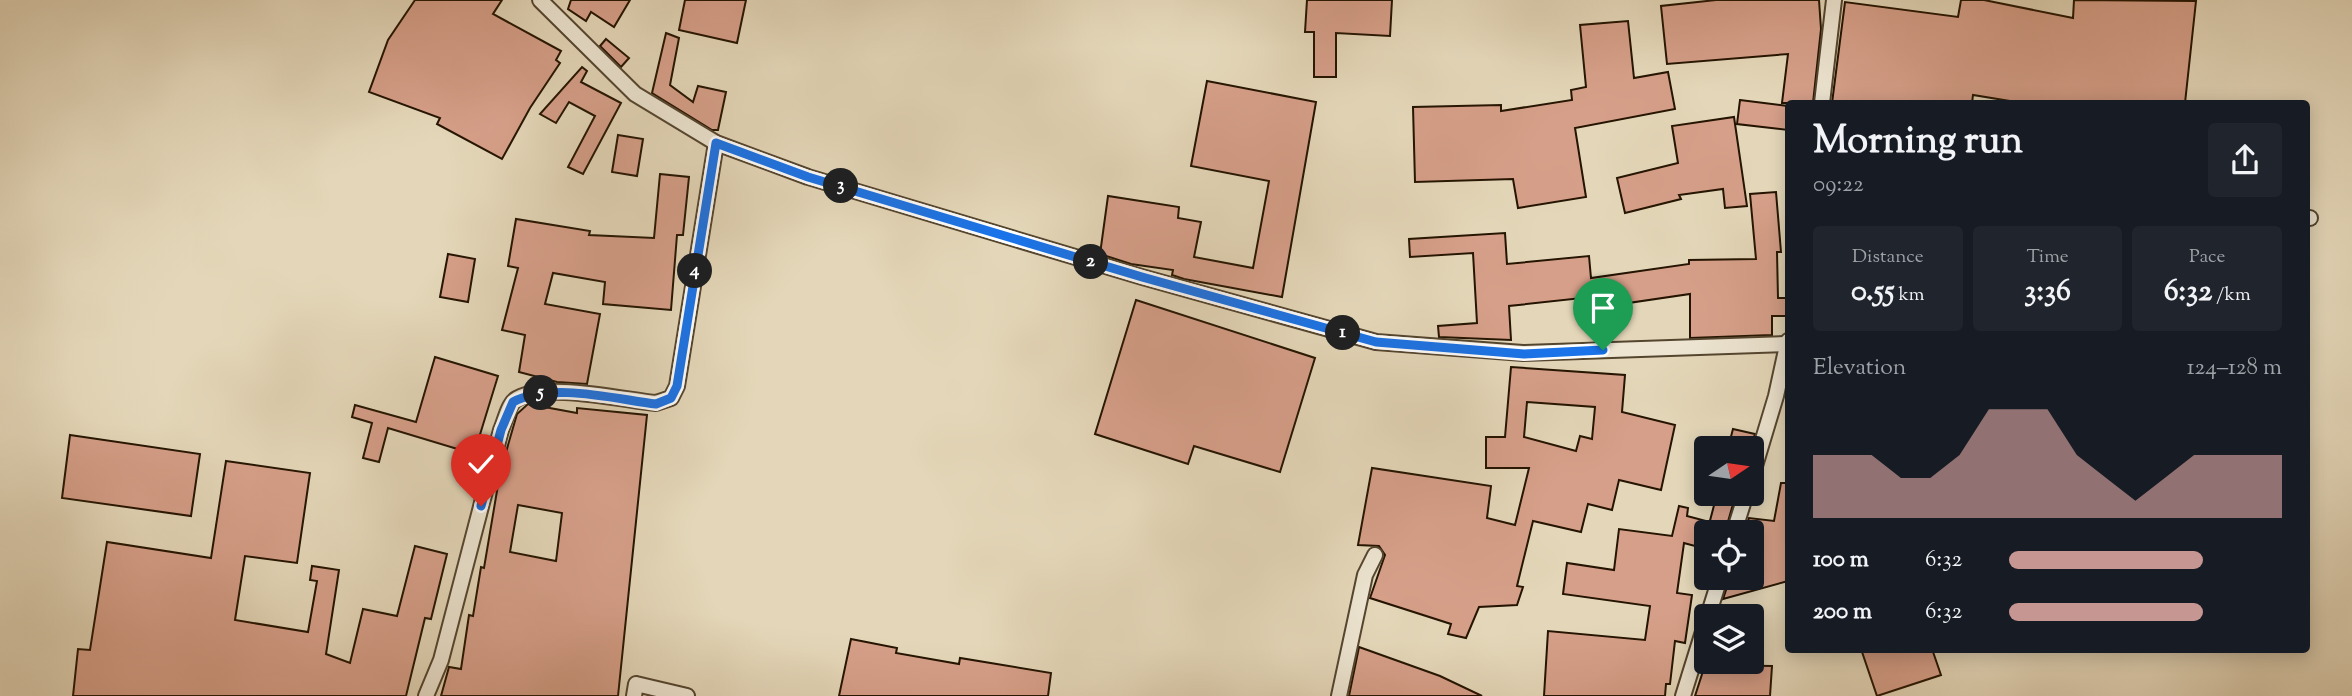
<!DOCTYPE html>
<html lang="en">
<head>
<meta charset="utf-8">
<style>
	body { margin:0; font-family:"Sorts Mill Goudy",serif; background:#20242c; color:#f1f3f6; height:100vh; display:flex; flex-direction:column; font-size:26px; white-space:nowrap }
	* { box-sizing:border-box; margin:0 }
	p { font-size:23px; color:#9ea1a6 }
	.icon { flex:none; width:38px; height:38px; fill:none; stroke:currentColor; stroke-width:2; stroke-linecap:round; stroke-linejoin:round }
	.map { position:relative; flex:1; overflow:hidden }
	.panel { position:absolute; left:1785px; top:100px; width:525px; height:553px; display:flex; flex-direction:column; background:#171b24; border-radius:7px; box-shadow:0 4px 18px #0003 }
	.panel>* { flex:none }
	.needle { width:46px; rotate:77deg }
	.tools { position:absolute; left:1694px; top:436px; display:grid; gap:14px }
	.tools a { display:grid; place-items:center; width:70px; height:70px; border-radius:7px; background:#171b24; box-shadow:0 4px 18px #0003; font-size:35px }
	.pin { position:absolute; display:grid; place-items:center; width:60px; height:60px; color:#fff; margin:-72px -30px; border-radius:50% 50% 50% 0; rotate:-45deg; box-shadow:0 0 7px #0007 }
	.pin .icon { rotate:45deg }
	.km { position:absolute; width:35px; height:35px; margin:-18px; border-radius:50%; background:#222; color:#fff; font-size:19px; line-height:35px; text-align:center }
	.round { display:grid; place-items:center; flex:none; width:74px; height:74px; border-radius:7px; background:#20242c }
	.headline { display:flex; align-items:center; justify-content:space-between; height:119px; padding:0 28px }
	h1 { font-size:38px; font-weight:700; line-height:52px }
	.figures { display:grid; grid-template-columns:repeat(3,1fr); gap:10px; height:119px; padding:7px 28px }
	.figures div { display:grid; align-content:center; border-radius:7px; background:#20242c; text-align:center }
	.figures b { font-size:30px; font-weight:700 }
	.figures small { font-size:19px; font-weight:400 }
	.figures p { font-size:19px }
	.chart { height:196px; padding:14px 28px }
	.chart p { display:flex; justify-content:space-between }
	.chart svg { width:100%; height:126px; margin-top:7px; fill:#c59692; opacity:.7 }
	ul { padding:0 28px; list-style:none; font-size:23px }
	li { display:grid; grid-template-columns:112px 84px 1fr; align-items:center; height:52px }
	li i { height:18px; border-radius:9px; background:#c59692 }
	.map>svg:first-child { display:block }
	.building { fill:#d69f89; stroke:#241401; stroke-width:2; fill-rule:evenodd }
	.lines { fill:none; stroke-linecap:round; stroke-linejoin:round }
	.minor-casing { stroke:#54452f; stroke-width:18 }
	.minor { stroke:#ede5d2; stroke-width:14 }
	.route-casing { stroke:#fff; stroke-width:14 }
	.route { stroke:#1a73e8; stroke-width:9 }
</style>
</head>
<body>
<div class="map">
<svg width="2352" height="696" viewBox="0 0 2352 696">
	<rect width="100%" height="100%" fill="#e4d7b9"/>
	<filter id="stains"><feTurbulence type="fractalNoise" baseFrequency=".00286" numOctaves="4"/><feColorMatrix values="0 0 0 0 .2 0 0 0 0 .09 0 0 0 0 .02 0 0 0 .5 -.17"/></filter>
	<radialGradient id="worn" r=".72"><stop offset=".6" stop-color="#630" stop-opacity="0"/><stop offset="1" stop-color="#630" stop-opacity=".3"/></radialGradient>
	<g class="building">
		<path d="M 415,0 L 502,0 L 493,14 L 561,51 L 556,60 L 560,63 L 530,108 L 502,159 L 437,124 L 440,118 L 369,92 L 388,40 Z"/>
		<path d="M 571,0 L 630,0 L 614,27 L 591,12 L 586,21 L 568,9 Z"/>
		<path d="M 685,0 L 746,0 L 737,43 L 679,30 Z"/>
		<path d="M 1307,0 L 1392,0 L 1390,36 L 1336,33 L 1336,77 L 1314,77 L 1314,32 L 1305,32 Z"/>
		<path d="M 1716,0 L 1819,0 L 1821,29 L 1813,103 L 1782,103 L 1788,54 L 1667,64 L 1661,6 Z"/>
		<path d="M 1961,0 L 1984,0 L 2073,18 L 2074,0 L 2196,1 L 2185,103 L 2022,103 L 1973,95 L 1972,103 L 1832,103 L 1845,2 L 1958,17 Z"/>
		<path d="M 1628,21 L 1634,78 L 1668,72 L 1675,109 L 1575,128 L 1586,197 L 1518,208 L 1513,179 L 1415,182 L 1413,107 L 1501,105 L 1501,111 L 1572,100 L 1571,90 L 1586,87 L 1580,25 Z"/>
		<path d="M 666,33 L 679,38 L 670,85 L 693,102 L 698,86 L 726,92 L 718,130 L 712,130 L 652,93 Z"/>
		<path d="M 606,39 L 629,58 L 621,67 L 600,46 Z"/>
		<path d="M 582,67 L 587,71 L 581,82 L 621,103 L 583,174 L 568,167 L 595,116 L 569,102 L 556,123 L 540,114 Z"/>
		<path d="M 1207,81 L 1316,102 L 1282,297 L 1184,279 L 1172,275 L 1173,270 L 1131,264 L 1100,254 L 1108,196 L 1179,207 L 1178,218 L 1201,222 L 1194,257 L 1253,268 L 1269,181 L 1191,166 Z"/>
		<path d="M 1740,100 L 1788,106 L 1788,130 L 1737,124 Z"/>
		<path d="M 1734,117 L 1747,206 L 1725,208 L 1723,189 L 1679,195 L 1681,199 L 1625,213 L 1617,178 L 1678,163 L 1672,126 Z"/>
		<path d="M 618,135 L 643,139 L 637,176 L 612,172 Z"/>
		<path d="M 660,174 L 689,177 L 683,235 L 677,235 L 671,310 L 603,304 L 605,282 L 553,273 L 545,304 L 600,314 L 587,384 L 557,382 L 519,372 L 525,335 L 502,330 L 518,268 L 508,266 L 516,219 L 590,231 L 589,235 L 654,238 Z"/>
		<path d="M 1776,192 L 1781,252 L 1777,252 L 1778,298 L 1788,298 L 1788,316 L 1772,316 L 1772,335 L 1690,338 L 1690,294 L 1601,307 L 1600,296 L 1509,306 L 1511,340 L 1439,337 L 1438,326 L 1477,323 L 1473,253 L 1410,257 L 1409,239 L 1505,233 L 1507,264 L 1589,256 L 1591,278 L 1689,264 L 1689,260 L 1756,259 L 1750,194 Z"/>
		<path d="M 448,254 L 475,259 L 468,302 L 440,297 Z"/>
		<path d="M 1136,300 L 1315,358 L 1280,472 L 1194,446 L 1188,464 L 1095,434 Z"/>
		<path d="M 435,357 L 498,376 L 474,454 L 388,428 L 379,462 L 363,458 L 372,423 L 352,417 L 355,405 L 416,422 Z"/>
		<path d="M 1511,367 L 1625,375 L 1622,412 L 1675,425 L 1661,490 L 1619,480 L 1612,510 L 1588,504 L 1581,532 L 1533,521 L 1517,586 L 1523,587 L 1517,605 L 1479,607 L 1466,638 L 1448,634 L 1451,624 L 1370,598 L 1385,555 L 1379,546 L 1358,545 L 1372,468 L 1491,486 L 1487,518 L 1515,525 L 1529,468 L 1486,468 L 1486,437 L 1505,437 ZM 1527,402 L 1595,407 L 1592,439 L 1580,436 L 1576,451 L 1524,437 Z"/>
		<path d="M 528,404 L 577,413 L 577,408 L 647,415 L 618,696 L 441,696 L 449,667 L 461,669 L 469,615 L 473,616 L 481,567 L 484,568 L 500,473 L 517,414 ZM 518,505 L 562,513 L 556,561 L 510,552 Z"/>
		<path d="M 1733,429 L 1755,434 L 1750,448 L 1728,448 Z"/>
		<path d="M 70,435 L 200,454 L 191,516 L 62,498 Z"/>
		<path d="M 226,461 L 310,473 L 297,563 L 245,556 L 235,620 L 308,632 L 317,581 L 310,580 L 312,566 L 339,570 L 326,654 L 350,663 L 363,609 L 397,616 L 415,546 L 447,554 L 431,619 L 425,618 L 406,696 L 73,696 L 78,649 L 90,650 L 107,542 L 211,558 Z"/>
		<path d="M 1781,483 L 1788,483 L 1788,581 L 1723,599 L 1730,578 L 1752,578 L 1752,532 L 1744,532 L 1749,518 L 1774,521 Z"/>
		<path d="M 1717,494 L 1736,494 L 1725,532 L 1707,532 Z"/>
		<path d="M 1679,506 L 1688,508 L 1687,516 L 1706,521 L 1706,549 L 1684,543 L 1677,593 L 1692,595 L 1685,643 L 1675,641 L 1670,684 L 1666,684 L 1665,696 L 1544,696 L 1548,631 L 1645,640 L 1650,606 L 1563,594 L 1567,563 L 1614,570 L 1619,529 L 1672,536 Z"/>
		<path d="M 851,639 L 897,648 L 896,653 L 959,664 L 960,658 L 1051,673 L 1048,696 L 839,696 Z"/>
		<path d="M 1359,647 L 1440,676 L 1482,696 L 1349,696 Z"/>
		<path d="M 1861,649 L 1932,649 L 1941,675 L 1877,696 Z"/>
		<path d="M 1705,665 L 1772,666 L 1770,696 L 1695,696 Z"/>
	</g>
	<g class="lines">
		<defs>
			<g id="minor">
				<path d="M 540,0 L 635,94 L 716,143 L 808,177 L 1142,277 L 1376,342 L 1523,353 L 1788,344"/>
				<path d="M 1822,103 L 1834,0"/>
				<path d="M 2306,218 L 2310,218"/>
				<path d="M 1752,476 L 1776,396 L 1788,341"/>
				<path d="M 1734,532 L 1746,494"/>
				<path d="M 1708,616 L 1720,578"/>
				<path d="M 426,696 L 441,660 L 501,430 C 505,421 508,406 515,400 C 540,381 624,400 656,403 L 671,398 L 677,386 L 716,143"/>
				<path d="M 634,696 L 636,684 L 687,696"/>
				<path d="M 1339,696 L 1365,575 L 1375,555"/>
				<path d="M 1683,696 L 1706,622"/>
			</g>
		</defs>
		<use href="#minor" class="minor-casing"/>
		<use href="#minor" class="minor"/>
	</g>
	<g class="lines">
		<defs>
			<path id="route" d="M 481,506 L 501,430 L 513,402 C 550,382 615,399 656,404 L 671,398 L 677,386 L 716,143 L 808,177 L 1142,277 L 1376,342 L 1524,354 L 1603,350"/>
		</defs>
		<use href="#route" class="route-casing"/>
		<use href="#route" class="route"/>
	</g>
	<rect width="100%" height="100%" filter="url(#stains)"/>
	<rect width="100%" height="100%" fill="url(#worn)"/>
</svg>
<div class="tools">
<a><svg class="needle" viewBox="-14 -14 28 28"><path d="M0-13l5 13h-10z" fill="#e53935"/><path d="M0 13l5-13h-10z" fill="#9ea1a6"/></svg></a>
<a><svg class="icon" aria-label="locate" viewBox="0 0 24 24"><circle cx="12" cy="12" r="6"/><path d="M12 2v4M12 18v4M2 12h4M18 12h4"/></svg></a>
<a><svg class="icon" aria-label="layers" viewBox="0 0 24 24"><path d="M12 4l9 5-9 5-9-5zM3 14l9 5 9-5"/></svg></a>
</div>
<div class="pin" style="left:1603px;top:350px;background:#1e9e55"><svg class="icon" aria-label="arrive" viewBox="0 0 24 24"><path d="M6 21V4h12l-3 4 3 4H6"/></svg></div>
<div class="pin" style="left:481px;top:506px;background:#d93025"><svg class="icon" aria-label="check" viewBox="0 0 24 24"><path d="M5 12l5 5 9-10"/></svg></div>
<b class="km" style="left:1343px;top:333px">1</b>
<b class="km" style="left:1091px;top:262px">2</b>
<b class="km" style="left:841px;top:186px">3</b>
<b class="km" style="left:695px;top:271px">4</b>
<b class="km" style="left:541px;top:393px">5</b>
<section class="panel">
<div class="headline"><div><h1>Morning run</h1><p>09:22</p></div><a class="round"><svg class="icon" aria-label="share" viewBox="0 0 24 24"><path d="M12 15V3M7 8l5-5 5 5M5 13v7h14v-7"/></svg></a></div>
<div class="figures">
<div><p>Distance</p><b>0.55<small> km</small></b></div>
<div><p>Time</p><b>3:36</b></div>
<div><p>Pace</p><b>6:32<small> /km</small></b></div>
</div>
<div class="chart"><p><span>Elevation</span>124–128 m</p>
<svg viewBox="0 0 160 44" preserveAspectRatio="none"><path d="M0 44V22L10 22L20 22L30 30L40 30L50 22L60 6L70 6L80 6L90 22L100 30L110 38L120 30L130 22L140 22L150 22L160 22V44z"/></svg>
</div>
<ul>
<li><b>100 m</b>6:32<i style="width:71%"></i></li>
<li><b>200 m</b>6:32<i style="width:71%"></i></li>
</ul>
</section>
</div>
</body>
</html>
